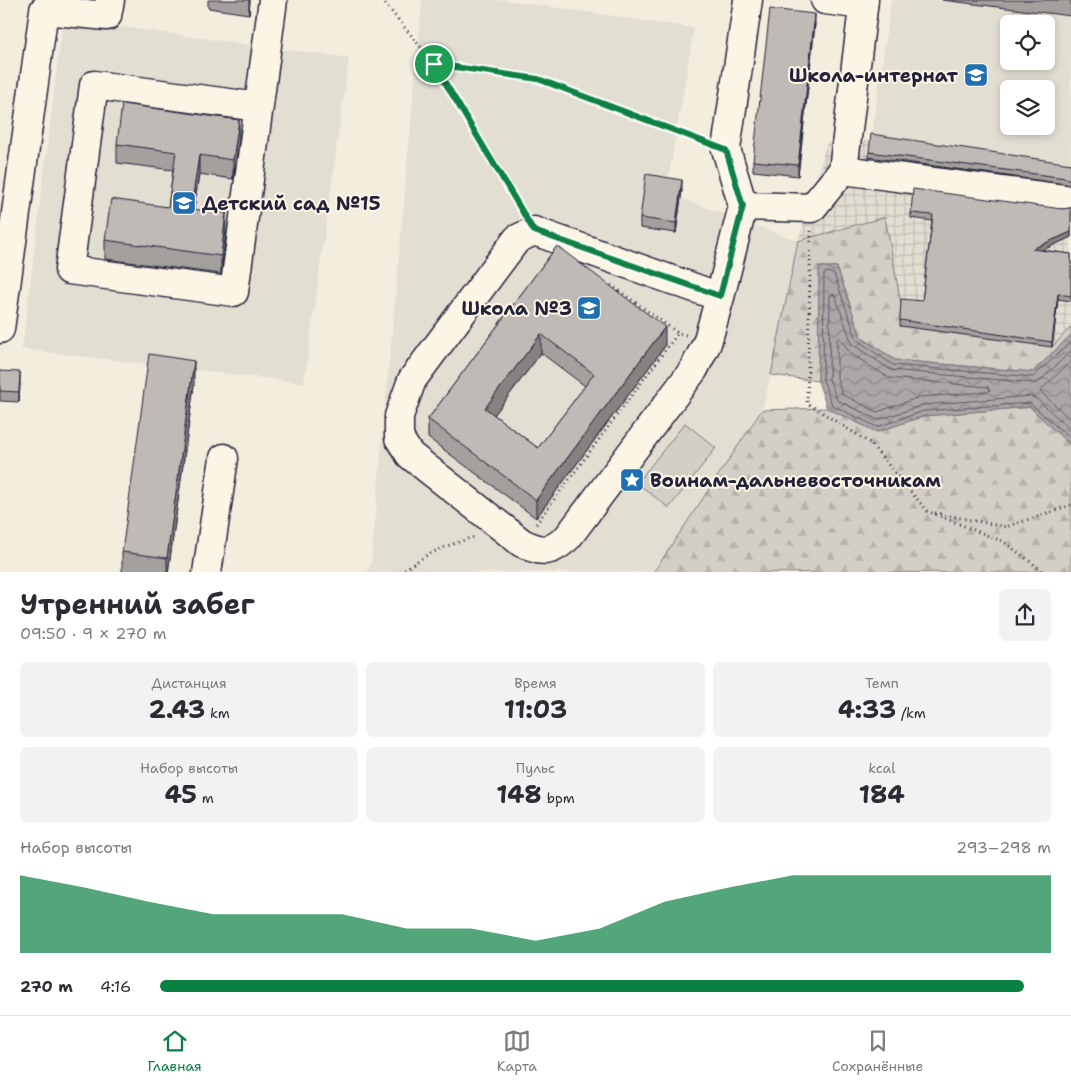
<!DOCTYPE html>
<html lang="ru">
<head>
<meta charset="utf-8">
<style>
	body { margin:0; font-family:"Shantell Sans",sans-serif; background:#f2f2f3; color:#2b2b33; height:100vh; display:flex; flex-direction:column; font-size:19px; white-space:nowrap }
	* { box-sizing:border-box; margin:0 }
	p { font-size:16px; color:#7c7c81 }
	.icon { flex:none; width:28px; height:28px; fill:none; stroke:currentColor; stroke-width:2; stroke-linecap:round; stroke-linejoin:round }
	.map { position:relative; height:572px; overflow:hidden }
	.side { display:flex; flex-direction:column; background:#fff; flex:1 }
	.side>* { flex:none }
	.fabs { position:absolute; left:1000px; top:15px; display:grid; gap:10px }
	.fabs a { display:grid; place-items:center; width:55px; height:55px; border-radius:8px; background:#fff; box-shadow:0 2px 8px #0003; font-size:25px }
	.pin { position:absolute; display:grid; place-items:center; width:42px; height:42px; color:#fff; margin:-21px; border:2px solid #fff; border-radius:50%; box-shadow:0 1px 5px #0007 }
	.round { display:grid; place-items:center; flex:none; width:52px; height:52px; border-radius:8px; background:#f2f2f3 }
	.summary { display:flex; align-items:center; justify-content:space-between; height:85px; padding:0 20px }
	h1 { font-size:28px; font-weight:700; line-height:38px }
	.figures { display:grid; grid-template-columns:repeat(3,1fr); gap:8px; height:85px; padding:5px 20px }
	.figures div { display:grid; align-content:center; border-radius:8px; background:#f2f2f3; text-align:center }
	.figures b { font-size:25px; font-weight:700 }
	.figures small { font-size:14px; font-weight:400 }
	.figures p { font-size:14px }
	.chart { height:140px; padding:10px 20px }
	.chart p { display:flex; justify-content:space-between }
	.chart svg { width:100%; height:90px; margin-top:5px; fill:#0b8043; opacity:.7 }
	ul { padding:0 20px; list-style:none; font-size:16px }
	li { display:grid; grid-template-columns:80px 60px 1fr; align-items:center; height:38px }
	li i { height:12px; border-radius:6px; background:#0b8043 }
	.menu { display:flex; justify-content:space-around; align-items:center; height:70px; border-top:1px solid #e1e1e2; background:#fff; font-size:14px; color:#7c7c81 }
	.menu a { display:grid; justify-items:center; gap:2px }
	.menu .active { color:#0b8043 }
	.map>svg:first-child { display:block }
	.built { fill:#e3ded2; fill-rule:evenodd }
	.industrial { fill:url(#industrial-grid) }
	.forest { fill:url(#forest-firs); stroke:#7b7880 }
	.pitch { fill:#d4cfc6; stroke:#7b7880 }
	.water { fill:url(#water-waves); stroke:#75727b }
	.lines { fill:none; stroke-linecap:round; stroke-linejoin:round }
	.shore { stroke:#595766; stroke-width:1 }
	.minor-casing { stroke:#22223b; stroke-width:31 }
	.path { stroke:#22223b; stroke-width:3; stroke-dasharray:1 4; stroke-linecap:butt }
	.minor { stroke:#fcf5e5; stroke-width:28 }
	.wall { fill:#a4a09d; stroke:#22223b; fill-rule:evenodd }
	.shaded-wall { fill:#86827f; stroke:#22223b }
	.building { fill:#bfbab6; stroke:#22223b; fill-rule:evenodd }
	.route-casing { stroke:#fff; stroke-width:10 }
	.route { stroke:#0b8043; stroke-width:6 }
	.labels { text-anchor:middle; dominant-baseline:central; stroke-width:4; stroke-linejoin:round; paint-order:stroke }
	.poi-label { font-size:19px; font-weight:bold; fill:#22223b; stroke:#fcf5e5; text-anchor:end }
</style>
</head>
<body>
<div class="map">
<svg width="1071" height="573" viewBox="0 0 1071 573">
	<defs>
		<pattern id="industrial-grid" width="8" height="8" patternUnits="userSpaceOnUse" patternTransform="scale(1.25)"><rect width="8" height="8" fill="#e3ded2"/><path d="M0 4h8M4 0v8" fill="none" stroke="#c2beb5"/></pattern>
		<pattern id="forest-firs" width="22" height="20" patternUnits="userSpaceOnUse" patternTransform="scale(1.25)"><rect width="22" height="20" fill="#d4cfc6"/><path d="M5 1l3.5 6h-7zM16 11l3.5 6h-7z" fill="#b6b1ab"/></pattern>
		<pattern id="water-waves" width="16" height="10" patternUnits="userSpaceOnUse" patternTransform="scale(1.25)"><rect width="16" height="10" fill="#aca7a6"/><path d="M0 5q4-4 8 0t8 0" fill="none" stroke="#8c8888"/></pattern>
	</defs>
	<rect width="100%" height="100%" fill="#f3edde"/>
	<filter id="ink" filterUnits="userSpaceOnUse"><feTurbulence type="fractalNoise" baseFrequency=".02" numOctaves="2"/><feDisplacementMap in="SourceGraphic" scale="10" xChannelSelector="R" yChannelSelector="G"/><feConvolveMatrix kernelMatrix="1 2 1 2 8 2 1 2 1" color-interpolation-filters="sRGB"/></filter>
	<g filter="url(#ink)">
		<g class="built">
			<path d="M 422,0 L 504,0 L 694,28 L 666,193 L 798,241 L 771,375 L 762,410 L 653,572 L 366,573 L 371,565 Z"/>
			<path d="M 891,0 L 1071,0 L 1071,169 L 871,140 ZM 1009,24 L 1046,24 L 1046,61 L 1009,61 ZM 1009,89 L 1046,89 L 1046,126 L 1009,126 Z"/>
			<path d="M 63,19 L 349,58 L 304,383 L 22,349 Z"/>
		</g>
		<path class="industrial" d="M 871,140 L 1071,169 L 1071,327 L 1052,347 L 900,326 L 885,217 L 798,241 L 827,142 Z"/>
		<g class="forest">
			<path d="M 885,217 L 901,304 L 1052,347 L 1071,327 L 1071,335 L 1033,372 L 895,360 L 861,337 L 837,267 L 820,267 L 818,381 L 771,375 L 798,241 Z"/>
			<path d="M 1030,407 L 1071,446 L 1071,572 L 653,573 L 762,410 L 827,408 L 877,432 L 924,416 Z"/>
		</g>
		<path class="pitch" d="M 685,423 L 716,448 L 669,508 L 637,483 Z"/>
		<path class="water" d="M 819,267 L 837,267 L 861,337 L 895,360 L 1033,372 L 1071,335 L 1071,446 L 1030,407 L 924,416 L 877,432 L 827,408 L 818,381 Z"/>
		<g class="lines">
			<g class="shore">
				<path d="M 840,338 L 850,353 L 889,378 L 988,387 L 990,390 L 988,392 L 920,397 L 877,412 L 842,394 L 837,378 L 837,340 Z"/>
				<path d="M 1071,342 L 1033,377 L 893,365 L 857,340 L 834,274 L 827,272 L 824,274 L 823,380 L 832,405 L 877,427 L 924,411 L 1030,403 L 1071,439"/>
				<path d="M 1071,351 L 1041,380 L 1034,383 L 891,370 L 852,344 L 835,295 L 832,294 L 830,296 L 829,379 L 837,400 L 878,420 L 923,405 L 1030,396 L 1037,399 L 1071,430"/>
				<path d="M 1071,361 L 1040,391 L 1071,420"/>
			</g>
			<defs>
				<g id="minor">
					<path d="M 825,0 L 863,5"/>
					<path d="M 259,107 L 94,85 L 69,270 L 234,292 L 273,0"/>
					<path d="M 843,170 L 864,0"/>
					<path d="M 743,206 L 726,149 L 748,0"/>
					<path d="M 720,297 L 707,343 L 694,369 L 568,537 C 550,553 544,553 522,543 L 410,455 L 399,438 L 399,416 L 412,380 L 517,239 L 534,231 L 720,297 L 743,206 L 812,208 L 843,170 L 1064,199"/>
					<path d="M 0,329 L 44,10 L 107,16 L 110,0"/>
					<path d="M 207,573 L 224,458"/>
				</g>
			</defs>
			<use href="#minor" class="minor-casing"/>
			<g class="path">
				<path d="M 382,0 L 434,63 L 538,79 L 705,141"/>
				<path d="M 434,63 L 521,210"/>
				<path d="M 811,231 L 807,403 L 870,443 L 927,511 L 1004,542 L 1045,573"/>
				<path d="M 611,285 L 678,333"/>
				<path d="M 935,513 L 1006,527 L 1071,505"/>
				<path d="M 536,524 L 678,333 L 686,335"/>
				<path d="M 401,573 C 422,555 449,544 475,537"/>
			</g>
			<use href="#minor" class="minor"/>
		</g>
		<g class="wall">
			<path d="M 208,0 L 250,0 L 249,14 L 208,8 Z"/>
			<path d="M 942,0 L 1071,0 L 1071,16 Z"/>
			<path d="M 815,24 L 798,176 L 753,171 L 753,161 Z"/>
			<path d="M 239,139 L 233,179 L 199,174 L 194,209 L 226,232 L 221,274 L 105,259 L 105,240 L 168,207 L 173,170 L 117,163 L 117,144 Z"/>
			<path d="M 869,152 L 1071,164 L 1071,186 L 1066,184 L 869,157 Z"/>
			<path d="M 682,190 L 676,233 L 640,228 L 640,218 Z"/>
			<path d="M 1071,207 L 1071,237 L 1042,250 L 1071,254 L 1071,301 L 1058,299 L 1052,347 L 900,326 L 900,320 L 922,301 L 932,221 L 911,218 L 911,213 L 1062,209 L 1070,208 Z"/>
			<path d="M 557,246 L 665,346 L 536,518 L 428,438 L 428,419 ZM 541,353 L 585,386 L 538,448 L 494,415 Z"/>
			<path d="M 0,371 L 20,383 L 19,402 L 0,401 Z"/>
			<path d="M 194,385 L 168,573 L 122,573 L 122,552 Z"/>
		</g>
		<g class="shaded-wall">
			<path d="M 249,0 L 250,0 L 249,14 Z"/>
			<path d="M 815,14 L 815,24 L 798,176 L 798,165 Z"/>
			<path d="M 239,120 L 239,139 L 233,179 L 233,160 Z"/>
			<path d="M 199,155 L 199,174 L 191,227 L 191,209 Z"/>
			<path d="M 682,180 L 682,190 L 676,233 L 676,223 Z"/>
			<path d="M 226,213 L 226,232 L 221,274 L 221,256 Z"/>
			<path d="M 1071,232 L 1071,237 L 1032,255 L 1032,249 Z"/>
			<path d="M 1058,294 L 1058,299 L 1052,347 L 1052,342 Z"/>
			<path d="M 665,327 L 665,346 L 536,518 L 536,500 Z"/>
			<path d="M 541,334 L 541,353 L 485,427 L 485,408 Z"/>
			<path d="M 194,361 L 194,385 L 168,573 L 167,573 L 167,558 Z"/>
			<path d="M 20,372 L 20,383 L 19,402 L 19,392 Z"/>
		</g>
		<g class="building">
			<path d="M 770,9 L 815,14 L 798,165 L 753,161 Z"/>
			<path d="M 122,104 L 239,120 L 233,160 L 199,155 L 191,209 L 226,213 L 221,256 L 105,240 L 111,199 L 168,207 L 176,152 L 117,144 Z"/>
			<path d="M 871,134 L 1071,164 L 1071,180 L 1066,178 L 869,152 Z"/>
			<path d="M 646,174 L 682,180 L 676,223 L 640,218 Z"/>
			<path d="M 913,189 L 1062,209 L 1070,208 L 1071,207 L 1071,232 L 1032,249 L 1071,254 L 1071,296 L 1058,294 L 1052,342 L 900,320 L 901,299 L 922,301 L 933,215 L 911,213 Z"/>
			<path d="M 557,246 L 665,327 L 536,500 L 428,419 ZM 541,334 L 594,374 L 538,448 L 485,408 Z"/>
			<path d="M 149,354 L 194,361 L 167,558 L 122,552 Z"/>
			<path d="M 0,371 L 20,372 L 19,392 L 0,391 Z"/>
		</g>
	</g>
	<g class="lines" filter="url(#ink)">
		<defs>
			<path id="route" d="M 434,64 L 538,79 L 726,150 L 743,206 L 720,296 L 534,231 Z"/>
		</defs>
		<use href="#route" class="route-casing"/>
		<use href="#route" class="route"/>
	</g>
	<defs>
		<symbol id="school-square" viewBox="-11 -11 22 22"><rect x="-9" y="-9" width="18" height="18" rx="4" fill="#1f6fb2" stroke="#fcf5e5"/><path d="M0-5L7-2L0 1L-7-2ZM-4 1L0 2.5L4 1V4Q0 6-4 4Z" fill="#fff"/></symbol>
		<symbol id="sight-square" viewBox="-11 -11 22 22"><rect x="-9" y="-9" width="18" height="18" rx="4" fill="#1f6fb2" stroke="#fcf5e5"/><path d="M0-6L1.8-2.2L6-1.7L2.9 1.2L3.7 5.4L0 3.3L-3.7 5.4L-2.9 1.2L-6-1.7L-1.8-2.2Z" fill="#fff"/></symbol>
	</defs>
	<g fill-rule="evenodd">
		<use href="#school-square" x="962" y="61" width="28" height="28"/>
		<use href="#school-square" x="170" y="189" width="28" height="28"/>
		<use href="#school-square" x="575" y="294" width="28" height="28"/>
		<use href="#sight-square" x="618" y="466" width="28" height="28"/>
	</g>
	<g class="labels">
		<g class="poi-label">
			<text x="958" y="75">Школа-интернат</text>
			<text x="202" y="203" text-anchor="start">Детский сад №15</text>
			<text x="572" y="308">Школа №3</text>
			<text x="650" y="480" text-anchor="start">Воинам-дальневосточникам</text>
		</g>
	</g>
</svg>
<div class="fabs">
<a><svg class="icon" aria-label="locate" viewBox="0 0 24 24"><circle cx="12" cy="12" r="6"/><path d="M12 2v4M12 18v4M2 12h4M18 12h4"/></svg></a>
<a><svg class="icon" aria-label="layers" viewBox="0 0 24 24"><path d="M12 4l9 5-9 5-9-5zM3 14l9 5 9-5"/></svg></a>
</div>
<div class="pin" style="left:434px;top:64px;background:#1e9e55"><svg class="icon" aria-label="arrive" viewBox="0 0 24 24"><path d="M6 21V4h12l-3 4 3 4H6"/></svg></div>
</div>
<section class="side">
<div class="summary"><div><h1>Утренний забег</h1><p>09:50 · 9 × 270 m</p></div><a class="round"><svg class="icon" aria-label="share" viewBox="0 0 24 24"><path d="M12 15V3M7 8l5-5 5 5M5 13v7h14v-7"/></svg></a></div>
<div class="figures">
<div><p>Дистанция</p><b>2.43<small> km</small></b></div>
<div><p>Время</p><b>11:03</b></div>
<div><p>Темп</p><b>4:33<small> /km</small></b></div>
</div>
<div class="figures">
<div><p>Набор высоты</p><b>45<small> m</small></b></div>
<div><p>Пульс</p><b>148<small> bpm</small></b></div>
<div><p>kcal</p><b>184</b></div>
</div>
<div class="chart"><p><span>Набор высоты</span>293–298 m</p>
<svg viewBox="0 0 160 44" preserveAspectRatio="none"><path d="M0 44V6L10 12L20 19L30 25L40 25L50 25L60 32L70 32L80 38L90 32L100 19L110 12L120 6L130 6L140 6L150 6L160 6V44z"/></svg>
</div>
<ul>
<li><b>270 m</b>4:16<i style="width:97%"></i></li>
</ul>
</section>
<nav class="menu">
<a class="active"><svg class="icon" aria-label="home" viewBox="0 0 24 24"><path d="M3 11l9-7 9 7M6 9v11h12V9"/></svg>Главная</a>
<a><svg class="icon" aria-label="map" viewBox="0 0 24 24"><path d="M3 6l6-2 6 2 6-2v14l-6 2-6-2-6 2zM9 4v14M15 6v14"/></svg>Карта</a>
<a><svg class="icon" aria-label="saved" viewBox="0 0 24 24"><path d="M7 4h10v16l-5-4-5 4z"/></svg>Сохранённые</a>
</nav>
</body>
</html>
